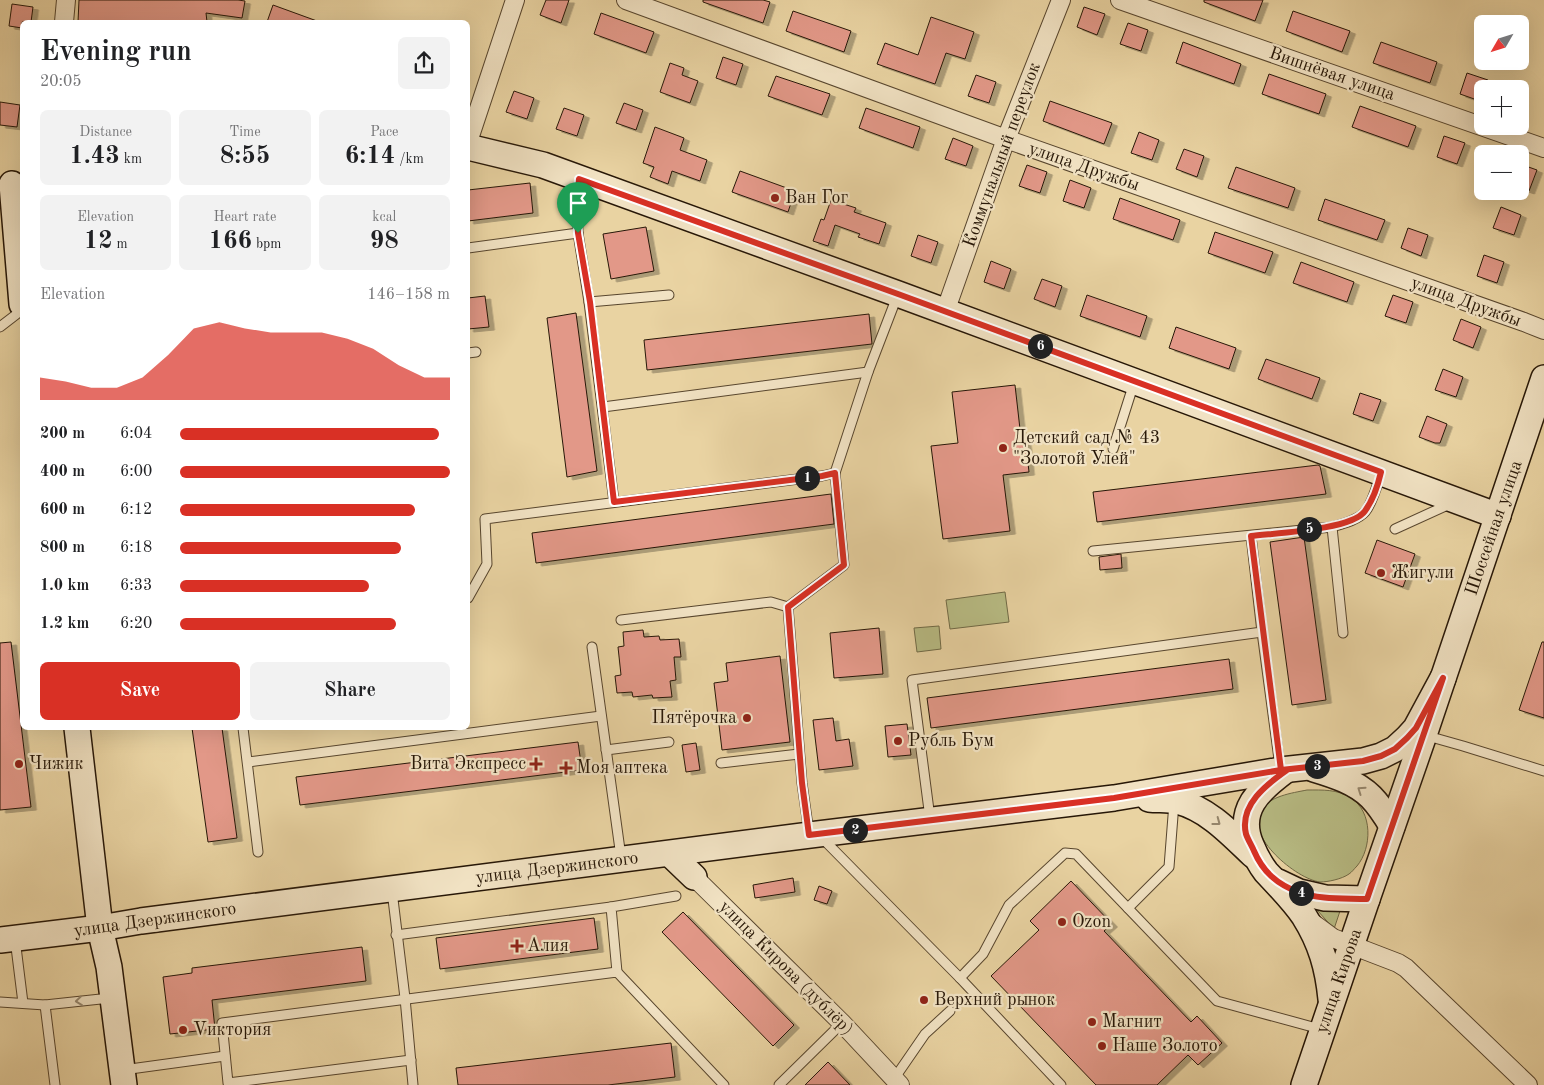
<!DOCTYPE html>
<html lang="en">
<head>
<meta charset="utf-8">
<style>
	body { margin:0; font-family:"Old Standard TT",serif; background:#f2f2f2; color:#202124; height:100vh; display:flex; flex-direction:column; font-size:19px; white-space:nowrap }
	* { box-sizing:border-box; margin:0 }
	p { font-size:16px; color:#757577 }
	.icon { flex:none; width:28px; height:28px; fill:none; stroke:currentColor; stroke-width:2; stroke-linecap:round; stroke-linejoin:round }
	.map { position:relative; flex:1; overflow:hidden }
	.sheet { position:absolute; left:20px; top:20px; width:450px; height:710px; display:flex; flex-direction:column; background:#fff; border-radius:8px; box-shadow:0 5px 20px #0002 }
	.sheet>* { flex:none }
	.needle { width:32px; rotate:231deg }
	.tools { position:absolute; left:1474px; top:15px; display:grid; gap:10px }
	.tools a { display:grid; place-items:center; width:55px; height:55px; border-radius:8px; background:#fff; box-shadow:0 5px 20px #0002; font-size:25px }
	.pin { position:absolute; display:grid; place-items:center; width:42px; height:42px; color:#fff; margin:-51px -21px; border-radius:50% 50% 50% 0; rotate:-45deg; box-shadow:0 0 5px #0007 }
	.pin .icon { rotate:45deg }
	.km { position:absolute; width:25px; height:25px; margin:-12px; border-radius:50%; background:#222; color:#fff; font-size:14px; line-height:25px; text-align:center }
	.round { display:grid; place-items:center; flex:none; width:52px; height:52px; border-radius:8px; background:#f2f2f2 }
	.summary { display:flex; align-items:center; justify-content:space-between; height:85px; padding:0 20px }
	h1 { font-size:28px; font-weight:700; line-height:38px }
	.figures { display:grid; grid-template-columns:repeat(3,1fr); gap:8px; height:85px; padding:5px 20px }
	.figures div { display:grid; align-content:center; border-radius:8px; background:#f2f2f2; text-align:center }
	.figures b { font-size:25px; font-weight:700 }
	.figures small { font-size:14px; font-weight:400 }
	.figures p { font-size:14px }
	.chart { height:140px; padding:10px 20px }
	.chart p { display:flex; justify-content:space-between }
	.chart svg { width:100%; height:90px; margin-top:5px; fill:#d93025; opacity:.7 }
	.button { display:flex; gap:10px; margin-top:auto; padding:10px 20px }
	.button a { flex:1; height:58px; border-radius:8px; background:#d93025; color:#fff; font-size:20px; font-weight:700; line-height:58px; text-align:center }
	.button a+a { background:#f2f2f2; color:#202124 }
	ul { padding:0 20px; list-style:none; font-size:16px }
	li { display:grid; grid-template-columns:80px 60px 1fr; align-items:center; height:38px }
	li i { height:12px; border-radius:6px; background:#d93025 }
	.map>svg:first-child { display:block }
	.green { fill:#b8bc84; stroke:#706a46 }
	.building { fill:#e29888; stroke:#271707; filter:url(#shadow) }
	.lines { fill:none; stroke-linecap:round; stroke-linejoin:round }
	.lane-casing { stroke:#58462e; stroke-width:11 }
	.street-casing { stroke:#58462e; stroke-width:20 }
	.secondary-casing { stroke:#271707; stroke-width:28 }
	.lane { stroke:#f1e2c3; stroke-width:9 }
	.street { stroke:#f1e2c3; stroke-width:18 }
	.secondary { stroke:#f1e2c3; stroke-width:25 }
	.oneway { stroke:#96876e }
	.route-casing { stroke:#fff; stroke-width:10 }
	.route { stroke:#d93025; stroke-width:6 }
	.poi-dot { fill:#8f2418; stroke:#f1e2c3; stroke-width:2 }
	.labels { text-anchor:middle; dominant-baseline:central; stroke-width:4.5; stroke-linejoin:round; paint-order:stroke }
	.street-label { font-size:18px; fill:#271707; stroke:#f1e2c3 }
	.poi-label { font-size:18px; fill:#271707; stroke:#f1e2c3; text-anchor:start }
</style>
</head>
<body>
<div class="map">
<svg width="1544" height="1085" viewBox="0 0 1544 1085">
	<defs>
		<filter id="shadow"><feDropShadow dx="5.5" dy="3" stdDeviation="0" flood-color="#0004"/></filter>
	</defs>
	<rect width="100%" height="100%" fill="#e9d3a2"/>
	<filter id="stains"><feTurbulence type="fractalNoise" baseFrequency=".004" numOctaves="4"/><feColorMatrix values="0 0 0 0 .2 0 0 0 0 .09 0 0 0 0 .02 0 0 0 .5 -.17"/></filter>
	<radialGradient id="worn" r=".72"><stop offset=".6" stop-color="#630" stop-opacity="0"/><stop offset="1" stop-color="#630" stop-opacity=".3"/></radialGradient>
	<g class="green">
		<path d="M 1005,592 L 1009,622 L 950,629 L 946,600 Z"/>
		<path d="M 939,626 L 941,649 L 917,652 L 914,628 Z"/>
		<path d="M 1307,790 C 1323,790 1337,789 1351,798 C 1373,812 1372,848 1357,866 C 1354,869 1352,872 1349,874 C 1342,879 1328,882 1320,882 C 1296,879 1245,836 1260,811 C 1269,796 1292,793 1307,790 Z"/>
		<path d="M 1309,901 L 1342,905 L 1334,929 Z"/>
	</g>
	<g class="building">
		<path d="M 79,0 L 238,0 L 245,1 L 242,18 L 206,13 L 207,22 L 78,22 Z"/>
		<path d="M 546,0 L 569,0 L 561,23 L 540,15 Z"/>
		<path d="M 703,0 L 763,0 L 770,2 L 763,23 L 703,2 Z"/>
		<path d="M 1204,0 L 1263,0 L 1255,21 L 1204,2 Z"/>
		<path d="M 12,4 L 33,7 L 31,22 L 22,22 L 22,28 L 9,26 Z"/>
		<path d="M 273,5 L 317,21 L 317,22 L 267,22 Z"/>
		<path d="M 1084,7 L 1105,14 L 1097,35 L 1077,27 Z"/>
		<path d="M 793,11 L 851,31 L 844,52 L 786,31 Z"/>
		<path d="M 1293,11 L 1350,31 L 1342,52 L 1286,31 Z"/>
		<path d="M 601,13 L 654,32 L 646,53 L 594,34 Z"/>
		<path d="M 931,17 L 974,32 L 965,59 L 946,53 L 935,84 L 877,64 L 885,43 L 918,55 Z"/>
		<path d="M 1128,23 L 1148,30 L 1141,51 L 1120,44 Z"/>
		<path d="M 1183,42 L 1241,64 L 1234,84 L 1176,63 Z"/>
		<path d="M 1381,42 L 1437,62 L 1430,83 L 1373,63 Z"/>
		<path d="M 723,57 L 743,64 L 736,85 L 716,78 Z"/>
		<path d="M 670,63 L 684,68 L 682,75 L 698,81 L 690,103 L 660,92 Z"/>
		<path d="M 1467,73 L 1488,80 L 1485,89 L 1482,89 L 1482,94 L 1480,101 L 1460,94 Z"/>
		<path d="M 1269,74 L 1326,94 L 1319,114 L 1262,94 Z"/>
		<path d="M 976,75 L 996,82 L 989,103 L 968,96 Z"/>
		<path d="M 776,76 L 830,94 L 822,115 L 768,96 Z"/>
		<path d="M 514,91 L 534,98 L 527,119 L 506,112 Z"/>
		<path d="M 1050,101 L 1112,123 L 1104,144 L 1043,121 Z"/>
		<path d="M 0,102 L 20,105 L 17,127 L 0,125 Z"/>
		<path d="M 624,103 L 643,110 L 636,130 L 616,123 Z"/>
		<path d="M 1360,106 L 1416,126 L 1408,147 L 1352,127 Z"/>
		<path d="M 564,108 L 584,115 L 577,136 L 556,129 Z"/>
		<path d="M 866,108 L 920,127 L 913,148 L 859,128 Z"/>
		<path d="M 655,127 L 684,138 L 680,150 L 707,160 L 700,181 L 672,171 L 668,184 L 650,177 L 654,167 L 643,163 Z"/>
		<path d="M 1139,132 L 1159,140 L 1152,160 L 1131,153 Z"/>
		<path d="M 1444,136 L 1465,143 L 1457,164 L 1437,157 Z"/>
		<path d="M 953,138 L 973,146 L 966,166 L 945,159 Z"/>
		<path d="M 1184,149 L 1204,156 L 1197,177 L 1176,169 Z"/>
		<path d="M 1520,164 L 1537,170 L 1529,191 L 1520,188 Z"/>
		<path d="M 1027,165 L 1047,172 L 1040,193 L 1019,186 Z"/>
		<path d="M 1236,167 L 1295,188 L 1288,208 L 1228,188 Z"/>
		<path d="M 740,171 L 795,191 L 788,212 L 732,192 Z"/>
		<path d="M 1070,180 L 1091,188 L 1084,208 L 1063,201 Z"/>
		<path d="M 530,183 L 533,213 L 468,221 L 468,190 Z"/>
		<path d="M 1120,198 L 1180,220 L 1173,240 L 1113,219 Z"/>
		<path d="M 1325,199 L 1385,220 L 1377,240 L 1318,220 Z"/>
		<path d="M 831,200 L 856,208 L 854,212 L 886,223 L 879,244 L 858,237 L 860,234 L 835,225 L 828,246 L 813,241 L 821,219 L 824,220 Z"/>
		<path d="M 1501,207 L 1521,215 L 1514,235 L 1493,228 Z"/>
		<path d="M 646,227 L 654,271 L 611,279 L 603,234 Z"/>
		<path d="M 1408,228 L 1428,235 L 1421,256 L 1401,248 Z"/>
		<path d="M 1215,232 L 1273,252 L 1265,273 L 1208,253 Z"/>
		<path d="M 918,235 L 938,242 L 931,263 L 911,256 Z"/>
		<path d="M 1484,255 L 1504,262 L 1497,283 L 1477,276 Z"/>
		<path d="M 991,261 L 1011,269 L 1004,289 L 984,282 Z"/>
		<path d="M 1301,262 L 1354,282 L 1347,302 L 1293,283 Z"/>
		<path d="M 1042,279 L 1062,286 L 1055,307 L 1034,299 Z"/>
		<path d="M 1087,295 L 1147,316 L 1140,337 L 1080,316 Z"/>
		<path d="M 1393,295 L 1413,302 L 1406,323 L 1385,316 Z"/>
		<path d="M 485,296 L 489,327 L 468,329 L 468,298 Z"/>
		<path d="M 576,313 L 597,471 L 567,477 L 547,318 Z"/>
		<path d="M 869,314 L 872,344 L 647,370 L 644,340 Z"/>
		<path d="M 1461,319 L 1481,327 L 1473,348 L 1453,340 Z"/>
		<path d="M 1176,327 L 1236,348 L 1229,369 L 1169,348 Z"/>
		<path d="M 1266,359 L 1320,378 L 1312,399 L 1258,379 Z"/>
		<path d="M 1443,369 L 1463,377 L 1456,397 L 1435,390 Z"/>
		<path d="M 1015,385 L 1021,438 L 1025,437 L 1029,472 L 1003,475 L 1010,531 L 943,539 L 931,446 L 958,443 L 952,392 Z"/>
		<path d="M 1360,393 L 1381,400 L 1373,421 L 1353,414 Z"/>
		<path d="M 1427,416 L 1447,424 L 1440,443 L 1435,443 L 1419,437 Z"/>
		<path d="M 1318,465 L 1320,466 L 1326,494 L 1097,522 L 1093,492 Z"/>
		<path d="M 831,494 L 834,524 L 536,563 L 532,533 Z"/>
		<path d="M 1304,537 L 1326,700 L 1292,705 L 1270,542 Z"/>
		<path d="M 1377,540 L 1415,554 L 1403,587 L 1365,573 Z"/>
		<path d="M 1121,554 L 1122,568 L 1100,570 L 1099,557 Z"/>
		<path d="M 879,628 L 883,674 L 834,678 L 830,633 Z"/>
		<path d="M 643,630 L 644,637 L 659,636 L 660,640 L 679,639 L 681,657 L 674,657 L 676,680 L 670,681 L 672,697 L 653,698 L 652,695 L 633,697 L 632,692 L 617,693 L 615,676 L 621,675 L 618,647 L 624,646 L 623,632 Z"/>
		<path d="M 11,642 L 31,807 L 0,810 L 0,643 Z"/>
		<path d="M 1542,642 L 1544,642 L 1544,718 L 1519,710 Z"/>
		<path d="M 780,656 L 790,742 L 722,750 L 714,683 L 728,681 L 726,663 Z"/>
		<path d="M 1229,659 L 1233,689 L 931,728 L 927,698 Z"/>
		<path d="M 833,718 L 836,741 L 849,739 L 853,766 L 819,770 L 813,720 Z"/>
		<path d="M 907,724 L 911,755 L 888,757 L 885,726 Z"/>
		<path d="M 192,728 L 222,728 L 237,838 L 208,842 Z"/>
		<path d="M 578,742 L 582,770 L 300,805 L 296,777 Z"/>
		<path d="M 696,743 L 700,770 L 686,772 L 682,745 Z"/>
		<path d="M 793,878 L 795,892 L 755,898 L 753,885 Z"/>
		<path d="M 1071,881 L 1112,924 L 1104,931 L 1191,1022 L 1197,1016 L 1222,1043 L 1198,1065 L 1188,1055 L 1157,1085 L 1096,1085 L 991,976 L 1039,930 L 1030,921 Z"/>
		<path d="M 819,886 L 832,891 L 827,904 L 814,900 Z"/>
		<path d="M 683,912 L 794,1025 L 773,1046 L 662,932 Z"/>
		<path d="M 594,918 L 598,949 L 440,969 L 436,938 Z"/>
		<path d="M 362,947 L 366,981 L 212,1000 L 215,1029 L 170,1034 L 163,977 L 192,973 L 192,968 Z"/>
		<path d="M 671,1043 L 675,1077 L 608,1085 L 458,1085 L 456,1068 Z"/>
		<path d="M 828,1062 L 850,1085 L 805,1085 Z"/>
	</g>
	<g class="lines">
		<defs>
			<g id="lane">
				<path d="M 579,180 L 577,210 L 578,233 L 589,302 L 614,502"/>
				<path d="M 468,248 L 578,233"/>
				<path d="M 589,302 L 669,295"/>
				<path d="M 0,327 L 22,310"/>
				<path d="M 468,353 L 476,352"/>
				<path d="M 603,407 L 868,372"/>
				<path d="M 1113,449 L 1134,383"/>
				<path d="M 1332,527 L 1343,633"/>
				<path d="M 1395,529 L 1452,503"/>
				<path d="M 1093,551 L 1332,527 C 1342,524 1358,520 1365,512 C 1371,505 1378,484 1380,475"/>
				<path d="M 468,598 L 487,564 L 485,519 L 822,476 L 835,473 L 868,372 L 898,294"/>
				<path d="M 788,607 L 802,783 L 809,833"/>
				<path d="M 621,620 L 771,602 L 788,607 L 844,565 L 835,473"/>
				<path d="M 1262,632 L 1280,767"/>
				<path d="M 592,647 L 621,857"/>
				<path d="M 243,728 L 258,852"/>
				<path d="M 1424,735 L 1463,746 L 1544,771"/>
				<path d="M 606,750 L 669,742"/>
				<path d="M 248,762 L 601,716"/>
				<path d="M 721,763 L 799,754"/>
				<path d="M 930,818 L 912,680 L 1262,632 L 1251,536"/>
				<path d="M 821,837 L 960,978 L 983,954 L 1009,905 L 1065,853 L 1076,854 L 1217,1001 L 1320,1029"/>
				<path d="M 392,891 L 405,998 L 413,1085"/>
				<path d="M 1128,908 L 1169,867 L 1174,803"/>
				<path d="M 396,935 L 611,907"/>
				<path d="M 15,939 L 23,1003"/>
				<path d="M 617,972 L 611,907 L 676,896"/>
				<path d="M 960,978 L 1061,1085"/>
				<path d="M 0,1002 L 45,1005 L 110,998"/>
				<path d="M 45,1005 L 55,1085"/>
				<path d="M 411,1060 L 228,1083 L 222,1023 L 617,972 L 724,1085"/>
				<path d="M 123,1070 L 225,1056"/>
				<path d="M 894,1079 L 925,1034 L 950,1011"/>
				<path d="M 779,1085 L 842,1023"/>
			</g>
			<g id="street">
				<path d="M 626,0 L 1006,139 L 1524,322 L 1544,330"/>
				<path d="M 1120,0 L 1544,148"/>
				<path d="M 64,22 L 66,0"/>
				<path d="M 468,142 L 515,0"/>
				<path d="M 945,312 L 1006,139 L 1061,0"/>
				<path d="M 694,877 L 842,1023 L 900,1085"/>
				<path d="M 1310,921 L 1333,938 L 1398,963 L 1406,968 L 1528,1085"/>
			</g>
			<g id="secondary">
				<path d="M 468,147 L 543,165 L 898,294 L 1498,516"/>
				<path d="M 12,184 L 22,304"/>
				<path d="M 77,728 L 100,928 L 109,967 L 124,1085"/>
				<path d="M 1314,769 C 1334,775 1356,782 1371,797 C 1379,805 1386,816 1392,826"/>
				<path d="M 1286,770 C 1259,790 1236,810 1251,845 C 1255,855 1260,864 1266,872 C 1279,886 1293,900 1304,916 C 1321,943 1328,968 1331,999"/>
				<path d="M 1149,799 C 1158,800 1168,799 1177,801 C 1208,809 1230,833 1253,855"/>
				<path d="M 670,854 L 694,877"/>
				<path d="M 1278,882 L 1299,892 L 1325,898 L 1367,899"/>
				<path d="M 0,940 L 100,928 L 141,921 L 818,834 L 1114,798 L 1281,770 L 1363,761 L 1381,756 L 1395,749 L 1407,738 L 1416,728 L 1443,678"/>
				<path d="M 1304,1085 L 1367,899 L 1424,735 L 1544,378"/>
			</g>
		</defs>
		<use href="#lane" class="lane-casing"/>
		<use href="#street" class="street-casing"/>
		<use href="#secondary" class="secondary-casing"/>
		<use href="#lane" class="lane"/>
		<use href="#street" class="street"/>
		<use href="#secondary" class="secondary"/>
	</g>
	<defs><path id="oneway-chevron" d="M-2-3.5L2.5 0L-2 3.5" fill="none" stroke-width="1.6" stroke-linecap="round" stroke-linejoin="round" transform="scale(1.25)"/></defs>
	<g class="oneway">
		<use href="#oneway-chevron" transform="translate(1361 790) rotate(-145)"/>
		<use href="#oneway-chevron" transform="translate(1217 822) rotate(37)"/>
		<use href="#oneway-chevron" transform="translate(79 1001) rotate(174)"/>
	</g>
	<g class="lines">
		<defs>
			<path id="route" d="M 578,233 L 590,302 L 614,502 L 822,476 L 835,473 L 844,565 L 788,607 L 802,783 L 809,835 L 1114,798 L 1281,770 L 1363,761 L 1381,756 L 1395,749 L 1407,738 L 1416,728 L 1443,678 L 1367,899 C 1344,898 1320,900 1298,892 C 1277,884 1263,872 1254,851 C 1252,846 1248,840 1246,834 C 1239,805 1267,784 1287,770 L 1281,770 L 1251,536 C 1275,533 1352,530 1365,511 C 1373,500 1378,485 1381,472 L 898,294 L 579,179 L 577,210 L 578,233"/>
		</defs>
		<use href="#route" class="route-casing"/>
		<use href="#route" class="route"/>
	</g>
	<g class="poi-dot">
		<circle cx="775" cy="198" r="5"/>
		<circle cx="1003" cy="448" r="5"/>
		<circle cx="1381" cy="573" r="5"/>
		<circle cx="747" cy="718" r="5"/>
		<circle cx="898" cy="741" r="5"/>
		<circle cx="19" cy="764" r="5"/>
		<path d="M533.5 756.5h5v5h5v5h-5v5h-5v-5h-5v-5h5z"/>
		<path d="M563.5 760.5h5v5h5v5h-5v5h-5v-5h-5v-5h5z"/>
		<circle cx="1062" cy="922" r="5"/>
		<path d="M514.5 938.5h5v5h5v5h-5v5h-5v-5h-5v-5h5z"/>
		<circle cx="924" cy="1000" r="5"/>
		<circle cx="1092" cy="1022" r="5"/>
		<circle cx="183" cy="1030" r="5"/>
		<circle cx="1102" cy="1046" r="5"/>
	</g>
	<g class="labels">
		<g class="street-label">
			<text transform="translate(1332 74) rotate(19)">Вишнёвая улица</text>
			<text transform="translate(1002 155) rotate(-70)">Коммунальный переулок</text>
			<text transform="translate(1084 167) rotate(19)">улица Дружбы</text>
			<text transform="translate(1466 302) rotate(20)">улица Дружбы</text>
			<text transform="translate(1494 528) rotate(-71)">Шоссейная улица</text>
			<text transform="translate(557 868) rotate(-7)">улица Дзержинского</text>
			<text transform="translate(155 920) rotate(-8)">улица Дзержинского</text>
			<text transform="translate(786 968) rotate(45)">улица Кирова (дублёр)</text>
			<text transform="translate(1339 981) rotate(-71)">улица Кирова</text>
		</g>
		<g class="poi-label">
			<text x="785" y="198">Ван Гог</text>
			<text x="1013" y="438">Детский сад № 43<tspan x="1013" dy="21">"Золотой Улей"</tspan></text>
			<text x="1391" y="573">Жигули</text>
			<text x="737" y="718" text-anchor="end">Пятёрочка</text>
			<text x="908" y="741">Рубль Бум</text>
			<text x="29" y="764">Чижик</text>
			<text x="526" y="764" text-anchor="end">Вита Экспресс</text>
			<text x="576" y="768">Моя аптека</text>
			<text x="1072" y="922">Ozon</text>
			<text x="527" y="946">Алия</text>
			<text x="934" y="1000">Верхний рынок</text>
			<text x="1102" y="1022">Магнит</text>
			<text x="193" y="1030">Vиктория</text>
			<text x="1112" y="1046">Наше Золото</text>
		</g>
	</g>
	<rect width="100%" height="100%" filter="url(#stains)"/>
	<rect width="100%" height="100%" fill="url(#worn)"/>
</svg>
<div class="tools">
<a><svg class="needle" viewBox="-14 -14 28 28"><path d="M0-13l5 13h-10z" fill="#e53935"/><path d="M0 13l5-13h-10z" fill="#757577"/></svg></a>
<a>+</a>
<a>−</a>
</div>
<div class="pin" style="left:578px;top:233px;background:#1e9e55"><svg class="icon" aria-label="arrive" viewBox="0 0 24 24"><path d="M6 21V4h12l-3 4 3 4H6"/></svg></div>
<b class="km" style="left:807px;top:478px">1</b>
<b class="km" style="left:855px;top:830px">2</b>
<b class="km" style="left:1317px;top:766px">3</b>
<b class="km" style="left:1301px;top:893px">4</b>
<b class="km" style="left:1309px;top:529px">5</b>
<b class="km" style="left:1040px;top:346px">6</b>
<section class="sheet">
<div class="summary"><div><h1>Evening run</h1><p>20:05</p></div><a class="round"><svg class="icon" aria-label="share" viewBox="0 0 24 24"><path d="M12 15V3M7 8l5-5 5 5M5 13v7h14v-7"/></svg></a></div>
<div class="figures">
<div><p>Distance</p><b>1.43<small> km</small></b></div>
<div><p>Time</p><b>8:55</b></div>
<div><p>Pace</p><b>6:14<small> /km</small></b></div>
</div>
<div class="figures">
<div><p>Elevation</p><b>12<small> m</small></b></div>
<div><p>Heart rate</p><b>166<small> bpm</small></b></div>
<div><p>kcal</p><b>98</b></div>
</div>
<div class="chart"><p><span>Elevation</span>146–158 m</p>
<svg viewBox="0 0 160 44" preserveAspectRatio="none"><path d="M0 44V33L10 35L20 38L30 38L40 33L50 22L60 9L70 6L80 9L90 11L100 11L110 11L120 14L130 19L140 27L150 33L160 33V44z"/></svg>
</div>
<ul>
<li><b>200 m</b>6:04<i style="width:96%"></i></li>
<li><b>400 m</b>6:00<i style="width:100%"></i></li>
<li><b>600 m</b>6:12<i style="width:87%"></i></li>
<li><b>800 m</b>6:18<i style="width:82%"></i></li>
<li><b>1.0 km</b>6:33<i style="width:70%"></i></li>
<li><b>1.2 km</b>6:20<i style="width:80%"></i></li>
</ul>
<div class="button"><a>Save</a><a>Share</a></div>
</section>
</div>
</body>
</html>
